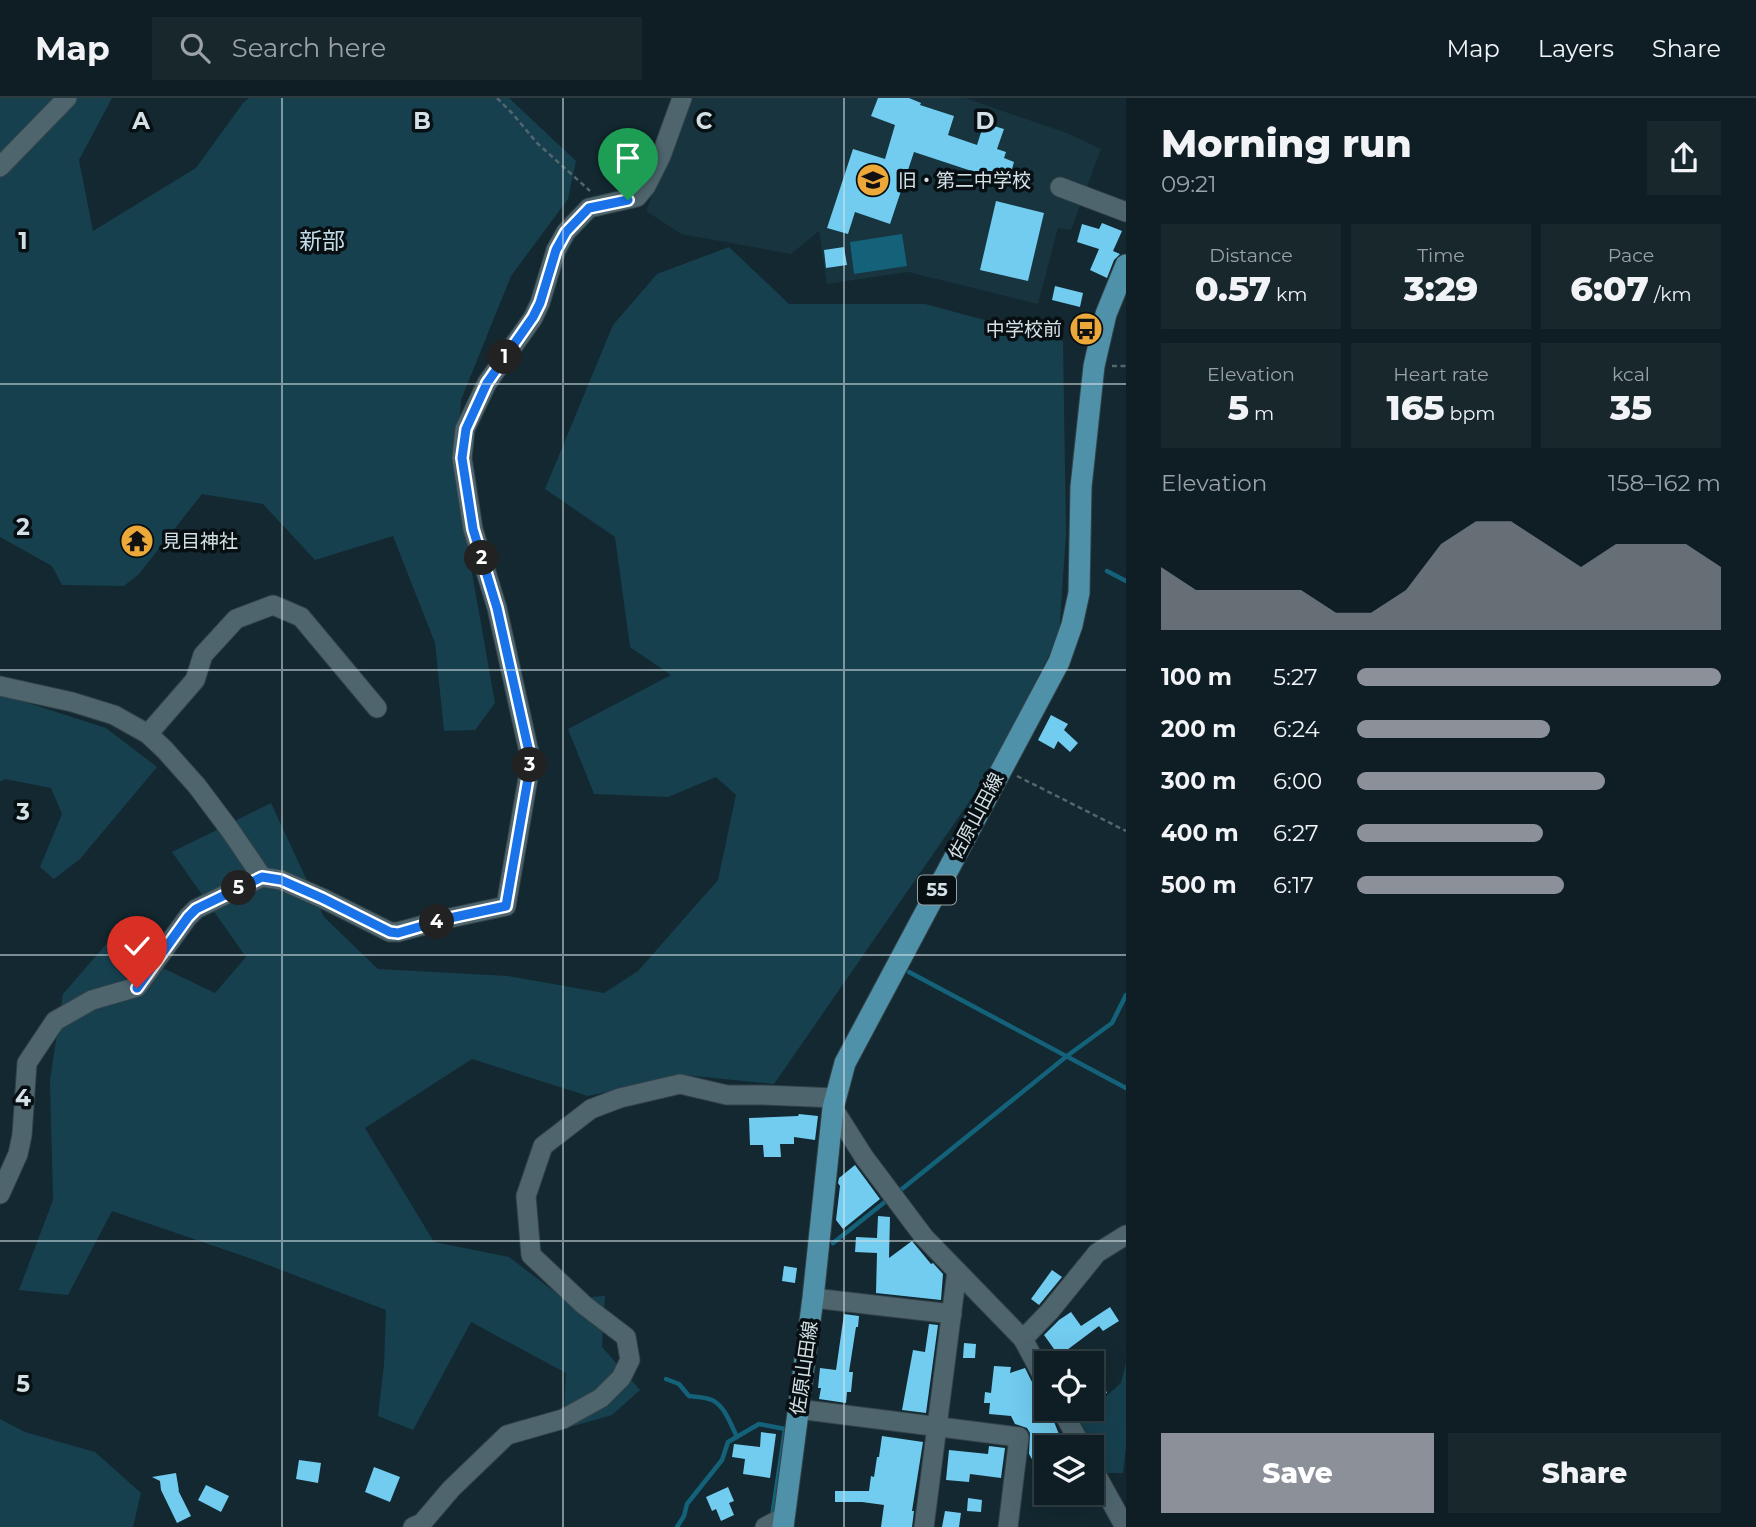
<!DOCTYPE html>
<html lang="en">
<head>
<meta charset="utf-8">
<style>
	body { margin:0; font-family:Montserrat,"Noto Sans JP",sans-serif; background:#17272c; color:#f1f3f6; height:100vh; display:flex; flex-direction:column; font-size:26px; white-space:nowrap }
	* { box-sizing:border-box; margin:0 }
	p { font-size:23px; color:#9ba2a6 }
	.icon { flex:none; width:38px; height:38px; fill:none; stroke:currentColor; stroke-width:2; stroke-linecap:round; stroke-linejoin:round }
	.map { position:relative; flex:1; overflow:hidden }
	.panel { display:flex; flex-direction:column; background:#0e1e24; width:630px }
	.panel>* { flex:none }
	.buttons { position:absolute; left:1034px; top:1253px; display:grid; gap:14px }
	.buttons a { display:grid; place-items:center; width:70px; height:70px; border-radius:0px; background:#0e1e24; box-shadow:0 7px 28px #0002,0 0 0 2px #2e3c41; font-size:35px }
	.pin { position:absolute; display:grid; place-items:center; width:60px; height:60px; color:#fff; margin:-72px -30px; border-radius:50% 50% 50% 0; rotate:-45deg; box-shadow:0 0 7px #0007 }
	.pin .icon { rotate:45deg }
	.km { position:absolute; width:35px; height:35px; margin:-18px; border-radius:50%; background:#222; color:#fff; font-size:19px; line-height:35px; text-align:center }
	.round { display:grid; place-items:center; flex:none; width:74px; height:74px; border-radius:0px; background:#17272c }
	.headline { display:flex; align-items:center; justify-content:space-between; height:119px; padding:0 35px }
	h1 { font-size:38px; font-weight:800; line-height:52px }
	.metrics { display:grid; grid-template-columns:repeat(3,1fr); gap:10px; height:119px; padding:7px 35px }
	.metrics div { display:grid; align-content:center; border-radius:0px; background:#17272c; text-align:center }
	.metrics b { font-size:35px; font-weight:800 }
	.metrics small { font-size:19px; font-weight:400 }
	.metrics p { font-size:19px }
	.chart { height:196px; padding:14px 35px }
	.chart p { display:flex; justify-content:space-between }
	.chart svg { width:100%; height:126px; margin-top:7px; fill:#8c9099; opacity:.7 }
	.primary-button { display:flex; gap:14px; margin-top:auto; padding:14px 35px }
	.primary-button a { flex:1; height:80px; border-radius:0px; background:#8c9099; color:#fff; font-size:28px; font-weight:800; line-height:80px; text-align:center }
	.primary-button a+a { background:#17272c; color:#f1f3f6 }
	ul { padding:0 35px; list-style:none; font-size:23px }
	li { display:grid; grid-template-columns:112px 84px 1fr; align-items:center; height:52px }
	li i { height:18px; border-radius:9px; background:#8c9099 }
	header { display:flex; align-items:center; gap:42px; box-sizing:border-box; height:98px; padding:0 35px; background:#0e1e24; border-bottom:2px solid #2e3c41 }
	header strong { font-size:33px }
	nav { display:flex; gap:38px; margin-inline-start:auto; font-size:24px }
	.search { width:490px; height:63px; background:#17272c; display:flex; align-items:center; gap:18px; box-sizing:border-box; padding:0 24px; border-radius:0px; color:#9ba2a6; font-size:26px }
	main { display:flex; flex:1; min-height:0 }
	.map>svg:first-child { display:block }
	.built { fill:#17343f }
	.green { fill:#17404f }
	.water { fill:#14617a }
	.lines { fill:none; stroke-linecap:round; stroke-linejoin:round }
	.stream { stroke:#14617a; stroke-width:4.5 }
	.building { fill:#71ccf0 }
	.minor-casing { stroke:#334249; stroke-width:21 }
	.major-casing { stroke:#334249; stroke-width:23 }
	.path { stroke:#54666d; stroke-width:2.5; stroke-dasharray:5 3.5; stroke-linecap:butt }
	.minor { stroke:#4e656e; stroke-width:19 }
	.major { stroke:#5091aa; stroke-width:21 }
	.route-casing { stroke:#fff; stroke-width:14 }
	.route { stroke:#1a73e8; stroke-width:9 }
	.grid { fill:none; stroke:#d3e0e5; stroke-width:2; stroke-opacity:0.55 }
	.labels { text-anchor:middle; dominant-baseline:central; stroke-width:7; stroke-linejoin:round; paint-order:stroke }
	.shield { fill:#070f13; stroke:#96a1a6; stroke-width:2 }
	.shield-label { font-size:18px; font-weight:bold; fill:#d3e0e5 }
	.poi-label { font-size:19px; fill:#d3e0e5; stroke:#070f13; text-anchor:start }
	.street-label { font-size:19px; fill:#d3e0e5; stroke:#070f13 }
	.quarter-label { font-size:23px; fill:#c3dce7; stroke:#070f13 }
	.grid-label { font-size:23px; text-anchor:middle; font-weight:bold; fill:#d3e0e5; stroke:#070f13; stroke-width:7; stroke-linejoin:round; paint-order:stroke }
</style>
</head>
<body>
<header>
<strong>Map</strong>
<div class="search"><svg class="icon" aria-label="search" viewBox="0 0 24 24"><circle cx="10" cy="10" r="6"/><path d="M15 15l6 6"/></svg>Search here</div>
<nav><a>Map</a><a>Layers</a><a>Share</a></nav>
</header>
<main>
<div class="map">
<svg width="1126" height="1429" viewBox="0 0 1126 1429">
	<rect width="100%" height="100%" fill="#132830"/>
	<path class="built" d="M 687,0 L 965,0 L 1067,35 L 1101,51 L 1071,132 L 1058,130 L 1038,206 L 908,174 L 827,186 L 819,133 L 791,156 L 681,136 L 646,113 Z"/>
	<g class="green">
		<path d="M 0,0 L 112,0 L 79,62 L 93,133 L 196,70 L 243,5 L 249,0 L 509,0 L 576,63 L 568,101 L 511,178 L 461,302 L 456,384 L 495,605 L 475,632 L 444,633 L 435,545 L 393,438 L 315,462 L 263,406 L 202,396 L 139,476 L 124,488 L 62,487 L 52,468 L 0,439 Z"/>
		<path d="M 729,149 L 789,206 L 925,206 L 1063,243 L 1066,436 L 1059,537 L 992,671 L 774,986 L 684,977 L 588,998 L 472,961 L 365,1030 L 434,1144 L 509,1159 L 564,1201 L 605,1198 L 602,1249 L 640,1292 L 612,1317 L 563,1331 L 566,1275 L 471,1224 L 413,1332 L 378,1318 L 384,1267 L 386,1212 L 255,1162 L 112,1113 L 68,1197 L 19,1192 L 53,1102 L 50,982 L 63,896 L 108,844 L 215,895 L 246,859 L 172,754 L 271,705 L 324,819 L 378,871 L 508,878 L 604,895 L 638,873 L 718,782 L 736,697 L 716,679 L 668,699 L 594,696 L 568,631 L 671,577 L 630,549 L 615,439 L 545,391 L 613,227 L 657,176 Z"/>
		<path d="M 0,596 L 106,630 L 157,669 L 80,761 L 54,781 L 40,769 L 62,716 L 51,690 L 5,681 L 0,684 Z"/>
		<path d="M 1126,1265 L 1126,1347 L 1123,1375 L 1104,1375 L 1100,1342 L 1079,1343 L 1077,1324 L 1121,1285 Z"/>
		<path d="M 0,1321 L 25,1334 L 95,1354 L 141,1395 L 133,1429 L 0,1429 Z"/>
	</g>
	<path class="water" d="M 902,136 L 907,168 L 854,176 L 850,144 Z"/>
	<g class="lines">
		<g class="stream">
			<path d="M 1107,473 L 1126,483"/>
			<path d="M 909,874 L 1126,990"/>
			<path d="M 897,1095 L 1067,958 L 1112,925 L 1126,897"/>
			<path d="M 833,1145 L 890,1100"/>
			<path d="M 666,1281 L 679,1286 L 689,1298 C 696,1299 706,1299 712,1302 C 725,1308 731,1327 737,1339"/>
			<path d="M 677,1429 L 684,1418 L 687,1406 L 722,1362 L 728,1344 L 759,1326 L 785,1331 L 772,1419"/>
		</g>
	</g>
	<g class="building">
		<path d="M 878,0 L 909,0 L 921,5 L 920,7 L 954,18 L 948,37 L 977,47 L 984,25 L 1004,31 L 997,51 L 1006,54 L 1004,60 L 1014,64 L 1008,85 L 914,54 L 890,126 L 855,114 L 848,136 L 827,130 L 853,51 L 885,61 L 895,27 L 871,18 Z"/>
		<path d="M 996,103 L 1044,115 L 1028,183 L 980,172 Z"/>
		<path d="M 1102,125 L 1122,133 L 1113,153 L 1120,156 L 1114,162 L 1107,180 L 1090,172 L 1099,151 L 1077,144 L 1082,126 L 1099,131 Z"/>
		<path d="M 844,149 L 847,167 L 826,170 L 824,152 Z"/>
		<path d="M 1055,188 L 1083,195 L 1080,209 L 1052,202 Z"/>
		<path d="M 1051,617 L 1068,626 L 1064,632 L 1078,645 L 1070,654 L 1058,643 L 1054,651 L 1038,642 Z"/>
		<path d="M 799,1016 L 818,1018 L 815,1042 L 794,1039 L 794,1046 L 780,1046 L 781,1059 L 764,1059 L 763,1047 L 750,1047 L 749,1020 L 798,1018 Z"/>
		<path d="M 855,1067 L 880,1101 L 843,1131 L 836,1122 L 840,1088 L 838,1085 L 839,1080 Z"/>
		<path d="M 878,1118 L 890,1119 L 889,1160 L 912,1143 L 931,1166 L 933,1165 L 943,1176 L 941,1202 L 876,1195 L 877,1155 L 855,1154 L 856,1139 L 877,1140 Z"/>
		<path d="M 784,1168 L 797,1170 L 795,1185 L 782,1183 Z"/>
		<path d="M 1052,1172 L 1062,1179 L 1039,1207 L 1031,1201 Z"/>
		<path d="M 1110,1209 L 1119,1223 L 1103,1233 L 1099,1228 L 1059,1258 L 1044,1237 L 1059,1222 L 1071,1214 L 1081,1228 Z"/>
		<path d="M 844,1216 L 859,1218 L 858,1229 L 856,1229 L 849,1274 L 853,1274 L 851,1294 L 847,1294 L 846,1305 L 819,1301 L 821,1290 L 818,1290 L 820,1270 L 836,1272 Z"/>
		<path d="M 929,1226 L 938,1227 L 926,1315 L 902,1312 L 913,1252 L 925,1254 Z"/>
		<path d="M 964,1245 L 976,1246 L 975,1260 L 963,1260 Z"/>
		<path d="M 994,1268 L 1011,1269 L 1010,1275 L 1025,1270 L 1035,1290 L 1040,1295 L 1043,1304 L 1046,1302 L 1046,1311 L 1049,1311 L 1064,1349 L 1039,1349 L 1044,1358 L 1033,1363 L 1029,1356 L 1030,1335 L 1027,1330 L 1015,1326 L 1011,1318 L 989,1316 L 990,1305 L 984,1305 L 985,1294 L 991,1295 Z"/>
		<path d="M 1102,1284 L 1107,1295 L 1092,1301 L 1092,1288 Z"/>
		<path d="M 761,1334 L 776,1336 L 770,1380 L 743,1376 L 745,1361 L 732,1359 L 734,1346 L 760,1349 Z"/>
		<path d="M 882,1338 L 923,1344 L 912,1413 L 914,1413 L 912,1429 L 881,1429 L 884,1407 L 862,1404 L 835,1404 L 835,1393 L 869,1393 L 871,1378 L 874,1379 L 877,1359 L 879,1359 Z"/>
		<path d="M 989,1348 L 1005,1350 L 1001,1380 L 970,1376 L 969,1384 L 946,1382 L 949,1352 L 988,1356 Z"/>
		<path d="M 299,1362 L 321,1365 L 318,1385 L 296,1381 Z"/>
		<path d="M 374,1369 L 400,1379 L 390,1404 L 365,1394 Z"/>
		<path d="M 176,1375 L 179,1393 L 178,1392 L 191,1418 L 177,1425 L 161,1392 L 160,1383 L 152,1379 Z"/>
		<path d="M 206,1387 L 229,1398 L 221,1414 L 198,1402 Z"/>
		<path d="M 728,1389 L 734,1403 L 729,1405 L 734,1417 L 721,1423 L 716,1411 L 712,1413 L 706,1399 Z"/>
		<path d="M 968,1400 L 982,1402 L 981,1414 L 967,1413 Z"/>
		<path d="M 945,1413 L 961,1415 L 959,1429 L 942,1429 Z"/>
	</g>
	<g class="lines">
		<defs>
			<g id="minor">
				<path d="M 0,69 L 67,0"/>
				<path d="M 1060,89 L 1126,114"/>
				<path d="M 0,588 L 72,604 L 114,617 L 148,636 L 165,652 L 197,688 L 230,732 L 262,779"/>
				<path d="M 148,636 L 195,582 L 203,557 L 236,521 L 273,507 L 301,519 L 377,610"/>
				<path d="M 833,1010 L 864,1059 L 924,1139 L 1023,1241 L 1046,1284"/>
				<path d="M 0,1096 L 18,1056 L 22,1037 L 27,965 L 55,923 L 92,902 L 137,889 L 188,819 L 196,811 L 262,779 L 281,782 L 322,800 L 390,834 L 398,834 L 450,820 L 506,808 L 531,663 L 497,510 L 473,431 L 462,360 L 465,331 L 487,285 L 533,220 L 540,205 L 556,152 L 566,134 L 589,110 L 637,99 L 646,88 L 661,58 L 682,0"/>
				<path d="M 813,1200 L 952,1216"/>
				<path d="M 1023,1241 L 1050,1213 L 1097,1155 L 1126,1137"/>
				<path d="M 798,1311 L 1019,1339 L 1008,1429"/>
				<path d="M 1061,1311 L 1082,1349"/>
				<path d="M 1092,1369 L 1125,1429"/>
				<path d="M 413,1429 L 422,1425 L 451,1391 L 507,1337 L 563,1321 L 601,1300 L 621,1280 L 630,1262 L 626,1239 L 584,1207 L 531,1157 L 526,1098 L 543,1048 L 591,1011 L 620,1000 L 680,986 L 727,997 L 764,997 L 836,1000"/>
				<path d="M 765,1429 L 784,1419"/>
				<path d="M 924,1429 L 957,1173"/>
			</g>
			<path id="major" d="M 783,1429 L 813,1200 L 833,1010 L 845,965 L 1059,564 L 1072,527 L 1079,495 L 1081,389 L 1094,268 L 1106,216 L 1126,167"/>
		</defs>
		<use href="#minor" class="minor-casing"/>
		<use href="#major" class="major-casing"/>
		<g class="path">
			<path d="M 497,0 L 512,15 L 537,45 L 590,93"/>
			<path d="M 1112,268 L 1126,268"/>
			<path d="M 1017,678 L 1126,733"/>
		</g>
		<use href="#minor" class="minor"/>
		<use href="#major" class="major"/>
	</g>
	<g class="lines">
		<defs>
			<path id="route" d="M 137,890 L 188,819 L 196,811 L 262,779 L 281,782 L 322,800 L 390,834 L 398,835 L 450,820 L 506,808 L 531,663 L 497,510 L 473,431 L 462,360 L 466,331 L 487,285 L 533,219 L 540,205 L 556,152 L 566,134 L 589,110 L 628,102"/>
		</defs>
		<use href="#route" class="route-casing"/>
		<use href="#route" class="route"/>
	</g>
	<path class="grid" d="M 282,0 L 282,1429M 563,0 L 563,1429M 844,0 L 844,1429M 0,286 L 1126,286M 0,572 L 1126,572M 0,857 L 1126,857M 0,1143 L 1126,1143"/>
	<defs>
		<symbol id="school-disc" viewBox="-11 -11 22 22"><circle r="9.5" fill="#eca93a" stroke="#070f13"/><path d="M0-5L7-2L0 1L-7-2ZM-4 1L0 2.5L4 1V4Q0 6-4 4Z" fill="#111"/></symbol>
		<symbol id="bus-disc" viewBox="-11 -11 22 22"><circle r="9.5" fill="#eca93a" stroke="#070f13"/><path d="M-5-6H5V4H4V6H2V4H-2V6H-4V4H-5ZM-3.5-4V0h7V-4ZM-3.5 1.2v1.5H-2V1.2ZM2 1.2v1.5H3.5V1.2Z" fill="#111"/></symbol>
		<symbol id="temple-disc" viewBox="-11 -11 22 22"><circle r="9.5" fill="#eca93a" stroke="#070f13"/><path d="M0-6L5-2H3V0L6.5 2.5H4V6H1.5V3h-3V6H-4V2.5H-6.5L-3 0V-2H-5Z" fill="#111"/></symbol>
	</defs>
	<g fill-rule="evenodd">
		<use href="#school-disc" x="854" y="63" width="38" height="38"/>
		<use href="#bus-disc" x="1067" y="212" width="38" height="38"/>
		<use href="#temple-disc" x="118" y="424" width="38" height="38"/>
	</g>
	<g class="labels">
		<rect class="shield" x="918" y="777.5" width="38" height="29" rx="5"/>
		<g class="shield-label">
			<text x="937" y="792">55</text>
		</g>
		<g class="poi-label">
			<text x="898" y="82">旧・第二中学校</text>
			<text x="1062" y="231" text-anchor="end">中学校前</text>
			<text x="162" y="443">見目神社</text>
		</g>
		<g class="street-label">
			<text transform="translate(976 718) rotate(-62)">佐原山田線</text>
			<text transform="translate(804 1270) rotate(-82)">佐原山田線</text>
		</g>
		<g class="quarter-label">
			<text x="322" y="143">新部</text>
		</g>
	</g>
	<g class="grid-label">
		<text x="141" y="31">A</text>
		<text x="422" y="31">B</text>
		<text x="704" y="31">C</text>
		<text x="985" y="31">D</text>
		<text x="23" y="151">1</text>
		<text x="23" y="437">2</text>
		<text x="23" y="722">3</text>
		<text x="23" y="1008">4</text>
		<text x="23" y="1294">5</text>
	</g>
</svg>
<div class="buttons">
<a><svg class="icon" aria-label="locate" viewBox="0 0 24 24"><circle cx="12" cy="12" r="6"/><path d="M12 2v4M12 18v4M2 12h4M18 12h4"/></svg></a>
<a><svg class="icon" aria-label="layers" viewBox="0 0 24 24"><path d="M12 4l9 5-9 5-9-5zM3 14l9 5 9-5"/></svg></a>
</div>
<div class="pin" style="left:628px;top:102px;background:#1e9e55"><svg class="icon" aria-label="arrive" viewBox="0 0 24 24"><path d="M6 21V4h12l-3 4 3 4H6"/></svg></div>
<div class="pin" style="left:137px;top:890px;background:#d93025"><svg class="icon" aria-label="check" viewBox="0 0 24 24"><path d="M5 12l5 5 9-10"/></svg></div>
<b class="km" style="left:505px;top:259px">1</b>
<b class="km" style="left:482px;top:460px">2</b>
<b class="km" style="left:530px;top:667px">3</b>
<b class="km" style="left:437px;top:824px">4</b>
<b class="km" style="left:239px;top:790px">5</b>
</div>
<section class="panel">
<div class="headline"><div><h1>Morning run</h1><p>09:21</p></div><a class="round"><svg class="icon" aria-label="share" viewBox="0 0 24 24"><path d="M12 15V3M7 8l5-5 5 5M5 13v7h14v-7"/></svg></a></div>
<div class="metrics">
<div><p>Distance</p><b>0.57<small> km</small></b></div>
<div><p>Time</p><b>3:29</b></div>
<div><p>Pace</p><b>6:07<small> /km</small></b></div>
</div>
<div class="metrics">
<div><p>Elevation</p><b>5<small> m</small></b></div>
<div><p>Heart rate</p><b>165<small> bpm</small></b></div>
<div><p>kcal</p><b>35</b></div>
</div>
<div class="chart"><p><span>Elevation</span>158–162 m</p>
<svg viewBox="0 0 160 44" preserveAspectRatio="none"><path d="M0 44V22L10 30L20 30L30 30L40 30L50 38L60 38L70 30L80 14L90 6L100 6L110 14L120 22L130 14L140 14L150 14L160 22V44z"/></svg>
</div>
<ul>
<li><b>100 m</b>5:27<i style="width:100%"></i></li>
<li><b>200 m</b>6:24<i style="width:53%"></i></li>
<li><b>300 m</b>6:00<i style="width:68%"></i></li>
<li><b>400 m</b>6:27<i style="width:51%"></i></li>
<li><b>500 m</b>6:17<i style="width:57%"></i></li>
</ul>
<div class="primary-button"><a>Save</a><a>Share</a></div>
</section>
</main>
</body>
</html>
